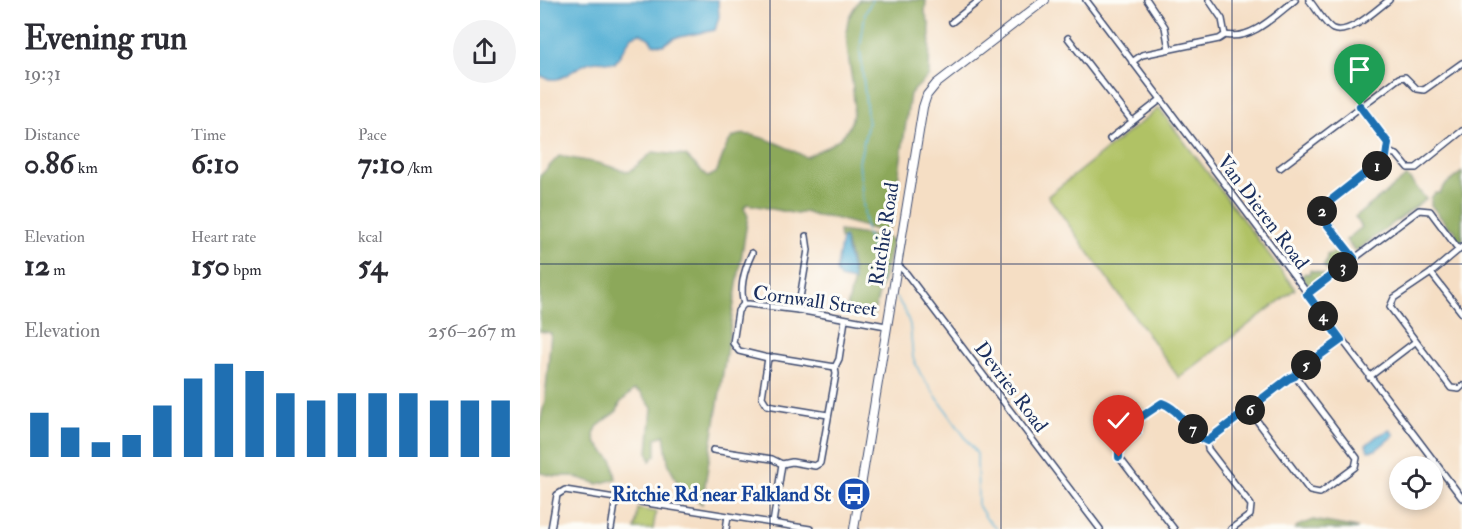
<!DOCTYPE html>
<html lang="en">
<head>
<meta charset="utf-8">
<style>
	body { margin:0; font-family:"IM FELL Double Pica",serif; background:#f2f2f3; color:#2b2b33; height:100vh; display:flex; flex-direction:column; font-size:22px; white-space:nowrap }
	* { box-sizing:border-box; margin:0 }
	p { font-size:20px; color:#7c7c81 }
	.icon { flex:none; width:33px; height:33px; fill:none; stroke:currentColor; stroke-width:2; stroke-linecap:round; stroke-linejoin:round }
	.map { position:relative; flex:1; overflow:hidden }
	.panel { display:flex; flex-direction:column; background:#fff; width:540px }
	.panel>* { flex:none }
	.tools { position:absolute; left:849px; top:456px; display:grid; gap:12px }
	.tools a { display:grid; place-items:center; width:54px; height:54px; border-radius:50%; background:#fff; box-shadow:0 3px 9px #0003; font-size:30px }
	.pin { position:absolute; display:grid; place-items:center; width:51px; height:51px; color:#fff; margin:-62px -26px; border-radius:50% 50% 50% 0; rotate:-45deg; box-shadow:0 0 6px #0007 }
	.pin .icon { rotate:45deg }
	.km { position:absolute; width:30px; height:30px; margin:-15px; border-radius:50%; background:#222; color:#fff; font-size:16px; line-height:30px; text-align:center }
	.round { display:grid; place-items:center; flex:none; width:63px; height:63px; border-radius:32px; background:#f2f2f3 }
	.headline { display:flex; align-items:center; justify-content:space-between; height:102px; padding:0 24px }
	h1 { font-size:33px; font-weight:700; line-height:45px }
	.stats { display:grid; grid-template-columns:repeat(3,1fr); gap:9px; height:102px; padding:6px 24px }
	.stats div { display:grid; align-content:center }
	.stats b { font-size:30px; font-weight:700 }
	.stats small { font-size:16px; font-weight:400 }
	.stats p { font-size:16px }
	.chart { height:168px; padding:12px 24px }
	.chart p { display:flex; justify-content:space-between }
	.chart svg { width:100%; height:108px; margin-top:6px; stroke:#1f6fb2; stroke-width:6 }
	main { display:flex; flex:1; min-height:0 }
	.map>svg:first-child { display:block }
	.green { fill:#b0c265; stroke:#667862; stroke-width:1.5 }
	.forest { fill:#8ca85a; stroke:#546c5c; stroke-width:1.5 }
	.water { fill:#57b1d5; stroke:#39709a; stroke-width:1.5 }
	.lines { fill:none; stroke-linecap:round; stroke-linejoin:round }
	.stream { stroke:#57b1d5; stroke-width:1.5 }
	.street-casing { stroke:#3c496d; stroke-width:8 }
	.secondary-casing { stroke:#3c496d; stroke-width:10 }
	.street { stroke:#fff; stroke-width:5 }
	.secondary { stroke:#fff; stroke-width:8 }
	.route-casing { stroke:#fff; stroke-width:12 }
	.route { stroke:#1f6fb2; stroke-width:8 }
	.grid { fill:none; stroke:#1b2f5e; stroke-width:1.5; stroke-opacity:0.55 }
	.labels { text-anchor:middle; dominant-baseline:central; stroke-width:6; stroke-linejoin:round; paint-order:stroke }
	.street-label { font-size:20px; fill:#1b2f5e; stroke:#fdfcf7 }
	.transit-label { font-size:20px; font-weight:bold; fill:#164399; stroke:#fdfcf7; text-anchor:end }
</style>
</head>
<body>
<main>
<section class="panel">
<div class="headline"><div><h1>Evening run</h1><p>19:31</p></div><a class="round"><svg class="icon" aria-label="share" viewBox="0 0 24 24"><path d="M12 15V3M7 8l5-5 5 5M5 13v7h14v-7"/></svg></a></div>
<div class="stats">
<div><p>Distance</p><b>0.86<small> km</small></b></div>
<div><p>Time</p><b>6:10</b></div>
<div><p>Pace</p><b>7:10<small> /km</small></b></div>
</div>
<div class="stats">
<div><p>Elevation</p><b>12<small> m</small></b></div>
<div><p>Heart rate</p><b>150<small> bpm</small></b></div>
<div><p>kcal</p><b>54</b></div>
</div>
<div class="chart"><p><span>Elevation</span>256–267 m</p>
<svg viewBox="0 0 160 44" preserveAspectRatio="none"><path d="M5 44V26M15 44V32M25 44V38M35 44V35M45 44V23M55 44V12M65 44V6M75 44V9M85 44V18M95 44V21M105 44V18M115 44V18M125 44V18M135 44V21M145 44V21M155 44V21"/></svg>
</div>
</section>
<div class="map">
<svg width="922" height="529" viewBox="0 0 922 529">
	<rect width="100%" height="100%" fill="#fdfcf7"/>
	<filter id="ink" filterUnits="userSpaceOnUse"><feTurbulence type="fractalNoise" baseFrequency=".0167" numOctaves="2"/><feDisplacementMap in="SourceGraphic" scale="12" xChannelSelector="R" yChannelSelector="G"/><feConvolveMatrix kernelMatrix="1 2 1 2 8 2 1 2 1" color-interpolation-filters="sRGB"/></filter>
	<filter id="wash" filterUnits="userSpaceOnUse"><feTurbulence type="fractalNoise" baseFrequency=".008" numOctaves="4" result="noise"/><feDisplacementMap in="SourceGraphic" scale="24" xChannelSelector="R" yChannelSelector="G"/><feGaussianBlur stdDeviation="1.35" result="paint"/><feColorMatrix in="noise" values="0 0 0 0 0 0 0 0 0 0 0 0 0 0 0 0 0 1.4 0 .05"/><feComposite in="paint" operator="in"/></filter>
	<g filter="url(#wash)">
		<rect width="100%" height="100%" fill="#f5dec4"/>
		<g class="green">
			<path d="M 619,108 L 755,289 L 639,378 L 508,196 Z"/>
			<path d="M 98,509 L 116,512 L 113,529 L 95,529 Z"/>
		</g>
		<g class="forest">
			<path d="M 319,0 L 386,0 L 385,13 L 390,26 L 389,76 L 370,94 L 352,223 L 347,230 L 336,230 L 294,218 L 276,216 L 265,212 L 257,214 L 207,204 L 204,208 L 208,216 L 162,504 L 138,485 L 128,462 L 124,435 L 116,438 L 116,455 L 110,461 L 108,452 L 112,408 L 101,393 L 94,390 L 80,403 L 77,411 L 57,427 L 54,435 L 56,443 L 73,461 L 76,479 L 58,484 L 32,476 L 14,476 L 0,473 L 0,423 L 5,400 L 11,333 L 0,331 L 0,176 L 19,156 L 58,163 L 89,172 L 113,152 L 146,156 L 168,177 L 176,173 C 180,165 185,145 191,139 C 204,124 252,150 266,157 C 279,150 295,145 305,133 C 327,107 300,53 308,20 C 310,13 316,6 319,0 Z"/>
			<path d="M 922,172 L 922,243 L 917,242 L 915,230 L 908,227 L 891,205 L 891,198 L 895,193 L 900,193 L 905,185 Z"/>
			<path d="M 867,176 L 886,199 L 817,250 L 814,250 L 806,240 L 822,227 L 815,217 Z"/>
			<path d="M 299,231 L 349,238 L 352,241 L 348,261 L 333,316 L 306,315 C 305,306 311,300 310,292 C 318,282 309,250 304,238 L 300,239 Z"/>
			<path d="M 794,252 L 800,252 L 805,261 L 788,271 L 783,265 L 786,263 L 787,255 Z"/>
			<path d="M 770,270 L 784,274 L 778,282 L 768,285 L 761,277 L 765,273 L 769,274 Z"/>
			<path d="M 773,520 L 817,528 L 817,529 L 755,529 L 757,526 Z"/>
		</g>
		<g class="water">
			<path d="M 0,0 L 178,0 L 179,17 L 175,30 L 134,38 L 123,45 L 113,44 L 110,39 L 100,33 L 92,36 L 75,63 C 67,62 57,60 50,62 C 31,68 20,88 0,75 Z"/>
			<path d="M 304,237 L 314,281 L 300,278 L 296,271 L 302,239 Z"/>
			<path d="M 850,430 L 854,435 L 836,450 L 828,451 L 826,445 L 837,436 Z"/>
		</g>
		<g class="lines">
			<g class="stream">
				<path d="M 332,0 L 325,14 L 320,49 L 328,123 L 319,162 L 326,232 L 339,266 L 340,282"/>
				<path d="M 356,297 L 365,311 L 370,325 L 373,358 L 381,375 L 437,454 L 438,505 L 446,518 L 457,529"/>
			</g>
		</g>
	</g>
	<g filter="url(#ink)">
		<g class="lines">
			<defs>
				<g id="street">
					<path d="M 546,0 L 922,498"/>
					<path d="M 607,0 L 625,27 L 629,49"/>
					<path d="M 669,0 L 682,19 L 685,35"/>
					<path d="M 769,0 C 775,7 786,26 793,29 C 809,36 837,9 849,0"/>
					<path d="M 412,22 L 440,0"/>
					<path d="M 528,38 L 592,121"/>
					<path d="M 592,62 L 602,55 L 679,39 L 685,35 C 711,41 736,15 755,0"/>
					<path d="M 570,139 L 620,100"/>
					<path d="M 848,152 L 857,155 L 868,168 L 876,168 L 922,131"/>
					<path d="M 740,168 L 859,78 L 865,77 L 877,89 L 884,90 L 922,63"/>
					<path d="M 922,247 L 891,273 L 854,298 L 850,307 L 911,388 L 919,389 L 922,386"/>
					<path d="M 814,259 L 782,215 L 785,205 L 846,157 L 848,143 L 821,106"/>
					<path d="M 356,267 L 361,268 L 366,273 L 560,529"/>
					<path d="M 891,273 L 922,313"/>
					<path d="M 767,294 L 879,210 L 890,211 L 919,250"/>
					<path d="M 204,304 C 199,288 205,268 212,253"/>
					<path d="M 258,310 L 268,250 L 266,236"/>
					<path d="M 228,358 L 222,397 L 227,405 L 288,415"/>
					<path d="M 295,367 L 234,357 L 228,358 L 199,351 L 193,343 L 198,311 L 204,304 L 209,304 L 258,310 L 346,326"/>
					<path d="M 829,377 L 875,342"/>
					<path d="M 709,410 L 770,491 L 780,493 L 815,467 L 817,458 L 755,376"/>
					<path d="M 173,450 L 232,459 L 242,464 L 252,462 L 275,466 L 280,463 L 296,374 L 295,367 L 299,359 L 305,320"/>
					<path d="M 233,523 L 242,464"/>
					<path d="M 11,529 L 17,495 L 25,490 L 270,529"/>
					<path d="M 71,529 L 76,498"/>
					<path d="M 186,529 L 188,516"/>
					<path d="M 634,529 L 579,457 L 579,448 L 597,432 L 599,419 L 623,403 C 641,409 651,436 667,441"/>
					<path d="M 691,529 L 710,515 L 711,505 L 668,449 L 667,441 L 748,379 L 755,376 L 758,371 L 801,340"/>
				</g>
				<path id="secondary" d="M 314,529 L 383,107 L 387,95 L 396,84 L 505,0"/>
			</defs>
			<use href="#street" class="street-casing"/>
			<use href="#secondary" class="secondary-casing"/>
			<use href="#street" class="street"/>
			<use href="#secondary" class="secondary"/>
		</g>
	</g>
	<g class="lines" filter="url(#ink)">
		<defs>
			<path id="route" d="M 579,457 L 579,448 L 597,432 L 598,419 L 622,403 C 641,409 650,435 667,441 L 748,379 L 755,376 L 758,371 L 801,340 L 767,294 L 814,258 L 783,219 L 782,210 L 785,205 L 846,157 L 848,143 L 820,106"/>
		</defs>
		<use href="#route" class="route-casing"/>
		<use href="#route" class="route"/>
	</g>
	<path class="grid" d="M 230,0 L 230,529M 461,0 L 461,529M 692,0 L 692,529M 0,264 L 922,264"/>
	<defs>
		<symbol id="bus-disc" viewBox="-11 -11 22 22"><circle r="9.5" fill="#1a4fb4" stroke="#fdfcf7"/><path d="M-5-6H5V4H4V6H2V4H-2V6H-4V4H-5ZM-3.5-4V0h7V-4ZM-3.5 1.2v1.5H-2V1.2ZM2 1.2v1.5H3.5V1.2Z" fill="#fff"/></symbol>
	</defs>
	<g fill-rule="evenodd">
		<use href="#bus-disc" x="295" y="475" width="38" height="38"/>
	</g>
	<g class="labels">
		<g class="street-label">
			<text transform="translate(723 212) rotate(53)">Van Dieren Road</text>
			<text transform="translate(344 234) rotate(-81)">Ritchie Road</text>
			<text transform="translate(275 301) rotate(8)">Cornwall Street</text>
			<text transform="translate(471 387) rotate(53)">Devries Road</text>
		</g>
		<g class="transit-label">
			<text x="291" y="494">Ritchie Rd near Falkland St</text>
		</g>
	</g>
</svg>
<div class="tools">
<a><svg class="icon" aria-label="locate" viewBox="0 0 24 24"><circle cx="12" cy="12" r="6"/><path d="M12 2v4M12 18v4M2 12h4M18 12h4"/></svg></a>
</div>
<div class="pin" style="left:820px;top:106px;background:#1e9e55"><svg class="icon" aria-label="arrive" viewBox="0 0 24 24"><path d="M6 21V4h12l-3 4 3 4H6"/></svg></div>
<div class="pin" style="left:579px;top:457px;background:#d93025"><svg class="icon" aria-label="check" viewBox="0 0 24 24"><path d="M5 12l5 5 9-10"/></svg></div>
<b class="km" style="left:837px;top:166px">1</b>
<b class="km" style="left:782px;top:211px">2</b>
<b class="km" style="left:803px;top:267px">3</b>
<b class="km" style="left:783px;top:316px">4</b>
<b class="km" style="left:766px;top:365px">5</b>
<b class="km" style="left:710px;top:410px">6</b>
<b class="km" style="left:653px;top:429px">7</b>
</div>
</main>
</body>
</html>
